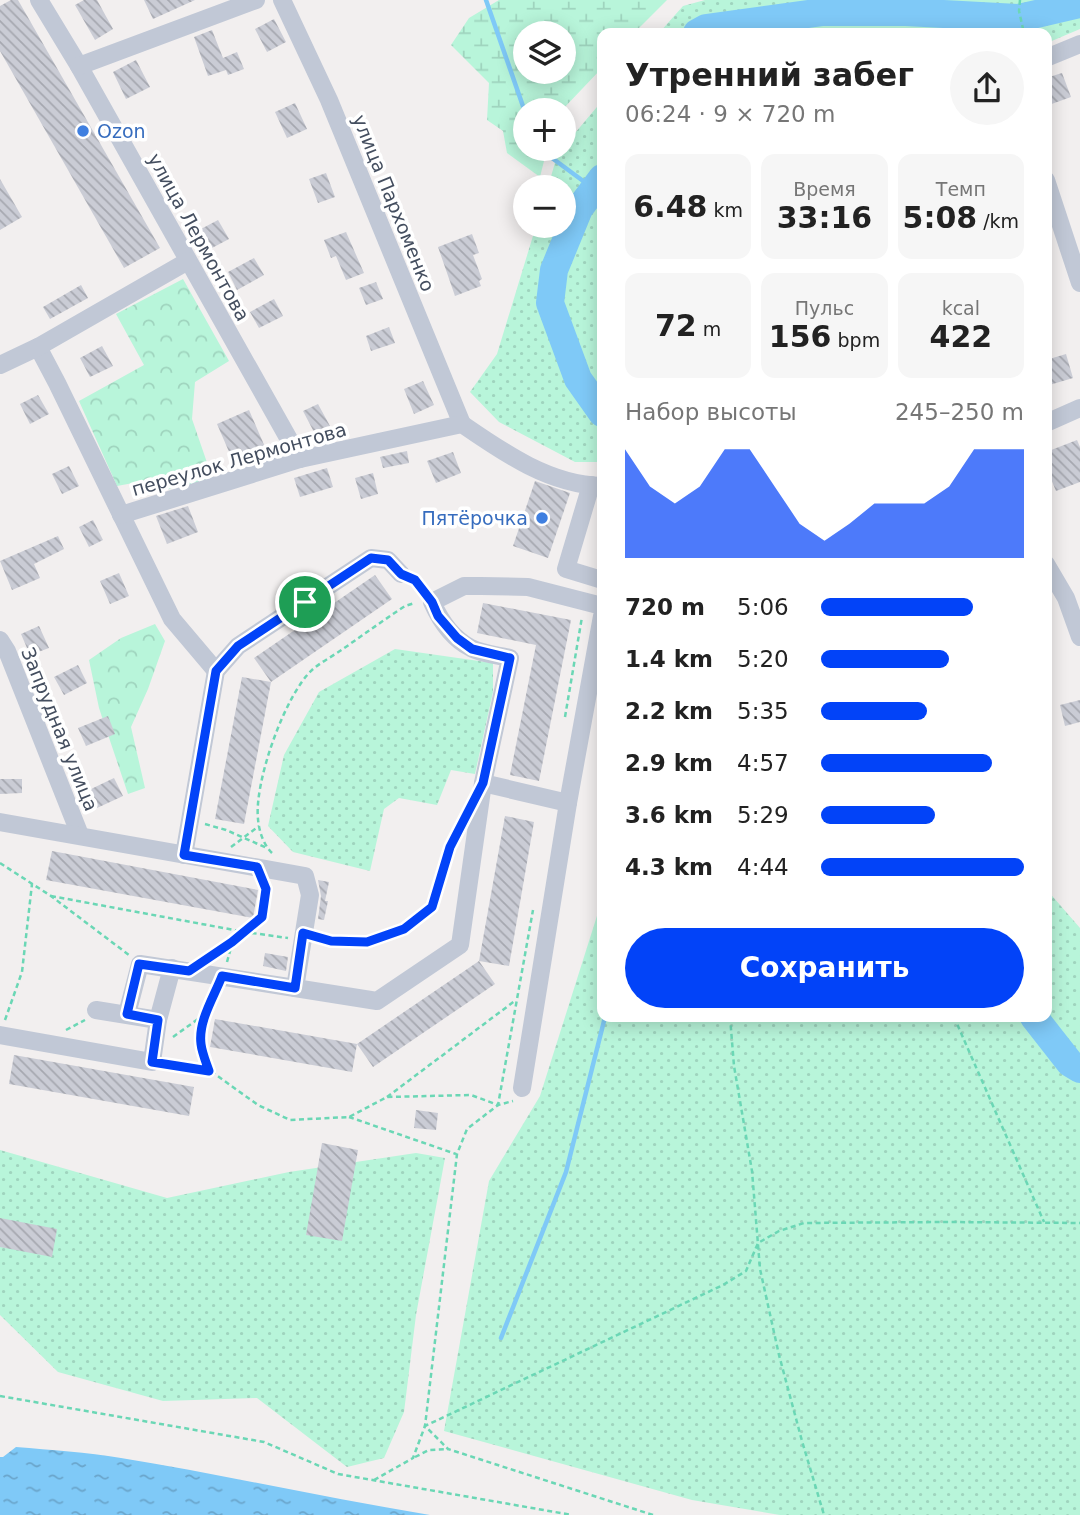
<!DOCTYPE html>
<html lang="ru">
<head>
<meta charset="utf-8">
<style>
	body { margin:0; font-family:"DejaVu Sans",sans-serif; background:#f6f6f6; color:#222; height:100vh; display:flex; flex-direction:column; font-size:26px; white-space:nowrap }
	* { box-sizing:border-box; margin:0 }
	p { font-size:23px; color:#767676 }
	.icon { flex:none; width:38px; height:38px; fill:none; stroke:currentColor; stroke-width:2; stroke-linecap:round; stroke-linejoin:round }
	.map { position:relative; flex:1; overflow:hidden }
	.side { position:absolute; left:597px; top:28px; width:455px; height:994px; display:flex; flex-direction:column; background:#fff; border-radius:14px; box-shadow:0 4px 18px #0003 }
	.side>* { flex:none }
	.controls { position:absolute; left:513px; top:21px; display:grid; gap:14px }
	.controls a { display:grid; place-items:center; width:63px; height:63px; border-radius:50%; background:#fff; box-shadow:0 4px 18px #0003; font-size:35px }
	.pin { position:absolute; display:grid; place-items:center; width:60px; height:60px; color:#fff; margin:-30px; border:4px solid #fff; border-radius:50%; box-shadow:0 2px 7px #0007 }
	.round { display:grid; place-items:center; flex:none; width:74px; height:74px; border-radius:37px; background:#f6f6f6 }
	.headline { display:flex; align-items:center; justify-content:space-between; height:119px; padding:0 28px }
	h1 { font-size:32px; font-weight:600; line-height:52px }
	.metrics { display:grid; grid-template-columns:repeat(3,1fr); gap:10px; height:119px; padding:7px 28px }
	.metrics div { display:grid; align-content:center; border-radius:14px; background:#f6f6f6; text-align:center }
	.metrics b { font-size:30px; font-weight:600 }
	.metrics small { font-size:19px; font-weight:400 }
	.metrics p { font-size:19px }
	.chart { height:196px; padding:14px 28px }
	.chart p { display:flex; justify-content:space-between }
	.chart svg { width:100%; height:126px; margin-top:7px; fill:#0243f8; opacity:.7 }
	.primary-button { display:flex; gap:14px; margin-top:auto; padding:14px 28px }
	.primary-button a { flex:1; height:80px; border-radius:42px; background:#0243f8; color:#fff; font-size:28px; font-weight:600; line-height:80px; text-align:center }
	ul { padding:0 28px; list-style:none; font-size:23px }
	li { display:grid; grid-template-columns:112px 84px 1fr; align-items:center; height:52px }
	li i { height:18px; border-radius:9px; background:#0243f8 }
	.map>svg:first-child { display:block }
	.grass { fill:url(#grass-dots) }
	.forest { fill:url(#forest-crowns) }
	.wetland { fill:url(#wetland-marsh); fill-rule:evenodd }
	.water { fill:url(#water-ripples) }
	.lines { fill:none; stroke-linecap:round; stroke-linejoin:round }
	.stream { stroke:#7fc9f7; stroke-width:4.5 }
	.river { stroke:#7fc9f7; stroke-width:28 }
	.building { fill:url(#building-back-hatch) }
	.path { stroke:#6bd7b5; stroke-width:2.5; stroke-dasharray:5 3.5; stroke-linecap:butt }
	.minor { stroke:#c1c8d6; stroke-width:18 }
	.route-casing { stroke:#fff; stroke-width:14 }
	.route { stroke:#0243f8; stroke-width:9 }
	.shop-dot { fill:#3f7fe0; stroke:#fff; stroke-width:2.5 }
	.labels { text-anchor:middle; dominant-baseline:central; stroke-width:7; stroke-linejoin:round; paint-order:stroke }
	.shop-label { font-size:19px; fill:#366cbe; stroke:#fff; text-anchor:start }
	.street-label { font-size:19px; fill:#444e5f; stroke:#fff }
</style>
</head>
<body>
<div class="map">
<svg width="1080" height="1515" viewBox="0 0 1080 1515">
	<defs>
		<pattern id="grass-dots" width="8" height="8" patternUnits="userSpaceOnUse" patternTransform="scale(1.75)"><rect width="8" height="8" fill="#b8f5da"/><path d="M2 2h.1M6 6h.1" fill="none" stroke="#9fd4be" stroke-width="1.8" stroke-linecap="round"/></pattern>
		<pattern id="forest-crowns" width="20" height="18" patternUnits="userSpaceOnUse" patternTransform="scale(1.75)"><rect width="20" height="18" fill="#b8f5da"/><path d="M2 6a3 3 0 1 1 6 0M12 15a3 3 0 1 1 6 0" fill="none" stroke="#9fd4be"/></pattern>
		<pattern id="wetland-marsh" width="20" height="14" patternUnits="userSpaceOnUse" patternTransform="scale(1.75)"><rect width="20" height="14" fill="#b8f5da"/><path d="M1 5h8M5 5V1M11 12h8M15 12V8" fill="none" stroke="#9fd4be"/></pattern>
		<pattern id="water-ripples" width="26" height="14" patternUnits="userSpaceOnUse" patternTransform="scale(1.75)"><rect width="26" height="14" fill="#7fc9f7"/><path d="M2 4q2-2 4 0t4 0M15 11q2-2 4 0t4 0" fill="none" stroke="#6aa5cb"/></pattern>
		<pattern id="building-back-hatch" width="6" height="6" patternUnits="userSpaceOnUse" patternTransform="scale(1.75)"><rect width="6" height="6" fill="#caccd5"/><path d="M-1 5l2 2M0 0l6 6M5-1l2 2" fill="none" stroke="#a6a8b0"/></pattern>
	</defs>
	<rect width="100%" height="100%" fill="#f2efef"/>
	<g class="grass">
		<path d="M 705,0 L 1080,0 L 1080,29 L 1047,43 L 1046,33 L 659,33 L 683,6 Z"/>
		<path d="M 602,101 L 602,462 L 575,462 L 499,422 L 470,392 L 497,354 L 536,226 L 564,226 L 564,187 L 548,187 L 558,152 L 561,149 L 564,149 L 564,146 Z"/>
		<path d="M 395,649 L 493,663 L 493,692 L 475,774 L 451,770 L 437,805 L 399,798 L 384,809 L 370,871 L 293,852 L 268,826 L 284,755 L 319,692 Z"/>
		<path d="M 1047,890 L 1080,928 L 1080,1515 L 780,1515 L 692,1500 L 444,1431 L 489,1181 L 540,1096 L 602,900 L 602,1017 L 1046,1017 Z"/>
		<path d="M 0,1150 L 167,1198 L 289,1172 L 416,1153 L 445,1158 L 416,1315 L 404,1412 L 384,1458 L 347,1467 L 257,1398 L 163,1401 L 58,1372 L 0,1315 Z"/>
	</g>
	<g class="forest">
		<path d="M 183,279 L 229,361 L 195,382 L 192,419 L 213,480 L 142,494 L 133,483 L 117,486 L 79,401 L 144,365 L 116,314 Z"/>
		<path d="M 155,624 L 165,641 L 148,689 L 131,727 L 145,788 L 128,794 L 99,708 L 89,660 L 121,638 Z"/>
	</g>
	<path class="wetland" d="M 499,0 L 667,0 L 634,33 L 602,33 L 602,68 L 562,110 L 525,110 L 525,149 L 547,149 L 540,177 L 507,153 L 503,131 L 487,120 L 489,83 L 451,45 L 469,18 ZM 525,33 L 564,33 L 564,72 L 525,72 Z"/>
	<path class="water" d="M 16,1447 C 51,1450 87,1452 121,1458 C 225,1475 326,1498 430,1515 L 0,1515 L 0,1457 L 3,1457 Z"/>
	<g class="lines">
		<g class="stream">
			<path d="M 486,0 L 525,112"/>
			<path d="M 546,149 L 552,158 L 594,189"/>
			<path d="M 501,1338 L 566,1172 L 605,1017"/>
		</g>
		<g class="river">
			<path d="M 697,33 L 706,28 L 823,12 L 906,12 L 1019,18 L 1080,4"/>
			<path d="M 602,178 L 579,209 L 554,270 L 550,303 L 578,379 L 602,413"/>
			<path d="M 1034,1017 L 1070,1063 L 1080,1069"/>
		</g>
	</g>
	<g class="building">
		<path d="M 11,0 L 18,0 L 160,248 L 124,268 L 0,51 L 0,6 Z"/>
		<path d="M 84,0 L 97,0 L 113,29 L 95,40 L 75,5 Z"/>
		<path d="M 144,0 L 195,0 L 153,19 Z"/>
		<path d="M 274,19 L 286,42 L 267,52 L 255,29 Z"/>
		<path d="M 212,30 L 223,58 L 237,52 L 244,69 L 228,75 L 226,70 L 208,76 L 194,37 Z"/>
		<path d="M 136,60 L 150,87 L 126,99 L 113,72 Z"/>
		<path d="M 1062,73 L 1071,97 L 1046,106 L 1046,78 Z"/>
		<path d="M 295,103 L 307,129 L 287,138 L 275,112 Z"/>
		<path d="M 326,173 L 335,197 L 318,203 L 309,179 Z"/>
		<path d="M 0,179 L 22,217 L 0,230 Z"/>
		<path d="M 218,220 L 229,239 L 212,248 L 201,229 Z"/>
		<path d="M 346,232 L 364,273 L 346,280 L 336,256 L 331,258 L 324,240 Z"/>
		<path d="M 472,234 L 479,253 L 473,255 L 482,279 L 479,281 L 481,286 L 455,296 L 438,247 Z"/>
		<path d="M 254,258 L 264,275 L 237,290 L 228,272 Z"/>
		<path d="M 376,282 L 383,299 L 366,305 L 359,288 Z"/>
		<path d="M 81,285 L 88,298 L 50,319 L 43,307 Z"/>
		<path d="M 274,299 L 283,316 L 259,328 L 250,312 Z"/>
		<path d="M 389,327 L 395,343 L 371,351 L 366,336 Z"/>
		<path d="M 102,346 L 113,366 L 90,377 L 80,358 Z"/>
		<path d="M 1066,354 L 1073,378 L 1046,386 L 1046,360 Z"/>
		<path d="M 423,381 L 434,405 L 414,414 L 404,389 Z"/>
		<path d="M 38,395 L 49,414 L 30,424 L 20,404 Z"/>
		<path d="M 318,404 L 330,426 L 315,434 L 303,411 Z"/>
		<path d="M 249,410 L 265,447 L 233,461 L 217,424 Z"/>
		<path d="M 1077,440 L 1080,447 L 1080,482 L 1056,491 L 1046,467 L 1046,452 Z"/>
		<path d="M 407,451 L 409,463 L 383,468 L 380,457 Z"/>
		<path d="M 453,452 L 461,473 L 436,483 L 427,461 Z"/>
		<path d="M 69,466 L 79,486 L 62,494 L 52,474 Z"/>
		<path d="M 327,468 L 333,487 L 300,497 L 294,478 Z"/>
		<path d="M 373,473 L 378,494 L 361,499 L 355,478 Z"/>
		<path d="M 535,481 L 570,493 L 548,558 L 513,546 Z"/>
		<path d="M 188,506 L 198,532 L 167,544 L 156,516 Z"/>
		<path d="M 93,520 L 103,540 L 89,547 L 79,527 Z"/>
		<path d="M 58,536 L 64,549 L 34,564 L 40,578 L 12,590 L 0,561 Z"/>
		<path d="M 119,573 L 129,596 L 110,604 L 100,581 Z"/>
		<path d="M 375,575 L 392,599 L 271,682 L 254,658 Z"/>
		<path d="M 483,603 L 571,620 L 539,781 L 510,775 L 536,645 L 477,633 Z"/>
		<path d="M 39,626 L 49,648 L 30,655 L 21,634 Z"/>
		<path d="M 78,665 L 87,683 L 64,695 L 54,677 Z"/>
		<path d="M 242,677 L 271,682 L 244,824 L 215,819 Z"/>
		<path d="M 1080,700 L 1080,722 L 1065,726 L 1060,705 Z"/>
		<path d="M 108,716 L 115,734 L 86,746 L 78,728 Z"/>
		<path d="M 114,778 L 123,796 L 97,808 L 89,790 Z"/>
		<path d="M 0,779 L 22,779 L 22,793 L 0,794 Z"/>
		<path d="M 505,816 L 534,822 L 509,966 L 479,961 Z"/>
		<path d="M 52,851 L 258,890 L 253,918 L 46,880 Z"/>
		<path d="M 318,880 L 329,882 L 325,901 L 328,901 L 324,920 L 318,919 L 321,896 Z"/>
		<path d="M 265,953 L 288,957 L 286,971 L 263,966 Z"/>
		<path d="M 479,961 L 495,984 L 373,1067 L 357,1044 Z"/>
		<path d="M 215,1019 L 357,1044 L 352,1072 L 210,1047 Z"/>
		<path d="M 14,1055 L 194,1087 L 189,1116 L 9,1084 Z"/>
		<path d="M 416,1110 L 438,1113 L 436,1130 L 414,1128 Z"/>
		<path d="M 322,1143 L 358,1150 L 342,1241 L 306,1235 Z"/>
		<path d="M 0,1218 L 57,1229 L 52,1257 L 0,1247 Z"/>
	</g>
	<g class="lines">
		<g class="path">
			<path d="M 1020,0 L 1019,11 L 1024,33"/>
			<path d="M 600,561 L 602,549"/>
			<path d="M 414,580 L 423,591"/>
			<path d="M 565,717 L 582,617"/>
			<path d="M 205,824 L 226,830 L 267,848"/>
			<path d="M 231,847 L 259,826"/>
			<path d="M 272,853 C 263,844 259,831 258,819 C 254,782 285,695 312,670 C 321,662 333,656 343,649 C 364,634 384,620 405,606 L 415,603"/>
			<path d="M 0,863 L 51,896 L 129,955"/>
			<path d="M 51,896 L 245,932 L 288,938"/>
			<path d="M 320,938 L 331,941 L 367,942 L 404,929 L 432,907 L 450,847 L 458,831"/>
			<path d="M 209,958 L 232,942 L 262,917 L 266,889 L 265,886"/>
			<path d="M 227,962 L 232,944"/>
			<path d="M 730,1017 L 734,1066 L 752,1171 L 760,1269 L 779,1355 L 802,1441 L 824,1515"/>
			<path d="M 954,1017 L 1044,1222"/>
			<path d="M 5,1020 L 22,972 L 32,884"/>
			<path d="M 66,1030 L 85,1020"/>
			<path d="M 173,1037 L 205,1014"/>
			<path d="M 169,1065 L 212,1072 L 258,1105 L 290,1120 L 349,1117 L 387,1097 L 471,1095 L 498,1105 L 533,910"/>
			<path d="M 209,1071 L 200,1041 L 205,1014 L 216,991"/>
			<path d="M 387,1097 L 516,1000"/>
			<path d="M 349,1117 L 456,1154"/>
			<path d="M 0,1396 L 264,1442 L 338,1474 L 572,1515"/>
			<path d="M 415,1457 L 429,1450 L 448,1449"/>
			<path d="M 374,1480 L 413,1458 L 425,1426 L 457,1154 L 467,1129 L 498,1105 L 513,1101"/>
			<path d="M 653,1515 L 448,1449 L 425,1426 L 723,1285 L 746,1271 L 758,1243 L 779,1231 L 804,1223 L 945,1222 L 1080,1223"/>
		</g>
		<g class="minor">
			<path d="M 39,0 L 79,66 L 300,459"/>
			<path d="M 282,0 L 329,100 L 462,424"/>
			<path d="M 1046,58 L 1080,44"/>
			<path d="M 79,66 L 256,0"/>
			<path d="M 1046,180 L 1080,283"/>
			<path d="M 38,347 L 57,383 L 172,619 L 216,671"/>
			<path d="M 0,365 L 38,347 L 188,261"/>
			<path d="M 1046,423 L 1080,408"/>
			<path d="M 591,485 L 566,569 L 602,580"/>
			<path d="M 121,515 L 300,459 L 462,424 C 504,453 550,485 602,486"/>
			<path d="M 1046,564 L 1066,598 L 1080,637"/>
			<path d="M 0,640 L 7,651 L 80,835"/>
			<path d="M 483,783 L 510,658 C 498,655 482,654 471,648 C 453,639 440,620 432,602 L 464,586 L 481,586 L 528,587 L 602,606"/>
			<path d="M 0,822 L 305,876 L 310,895 L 295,988 L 377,1001 L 460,945 L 483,783 L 568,803"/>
			<path d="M 184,855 L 216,671 L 238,646 L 371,558 L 388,560 L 401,574"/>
			<path d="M 96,1010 L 158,1020"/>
			<path d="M 127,1014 L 140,964 L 295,988"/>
			<path d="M 0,1035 L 152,1062 L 158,1020 L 172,968"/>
			<path d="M 522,1088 L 568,803 L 602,616"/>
		</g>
	</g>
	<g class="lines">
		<defs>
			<path id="route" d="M 371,558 L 388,560 L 401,574 L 415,580 L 432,602 L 438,616 L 457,638 L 472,649 L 510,658 L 483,783 L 450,847 L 432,907 L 404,929 L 367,942 L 331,941 L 303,933 L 295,988 L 222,976 C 214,997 198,1021 201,1044 C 202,1053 206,1062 209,1071 L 152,1062 L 158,1020 L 127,1014 L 139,964 L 189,971 L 232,942 L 262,917 L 266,889 L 257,867 L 184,855 L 216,671 L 238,646 Z"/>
		</defs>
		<use href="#route" class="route-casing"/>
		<use href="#route" class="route"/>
	</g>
	<g class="shop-dot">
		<circle cx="83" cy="131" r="7"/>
		<circle cx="542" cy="518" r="7"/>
	</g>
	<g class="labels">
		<g class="shop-label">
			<text x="97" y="131">Ozon</text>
			<text x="528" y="518" text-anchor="end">Пятёрочка</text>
		</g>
		<g class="street-label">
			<text transform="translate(394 203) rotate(68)">улица Пархоменко</text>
			<text transform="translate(199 237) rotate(61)">улица Лермонтова</text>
			<text transform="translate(239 459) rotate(-16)">переулок Лермонтова</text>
			<text transform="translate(60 729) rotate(68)">Запрудная улица</text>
		</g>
	</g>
</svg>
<div class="controls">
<a><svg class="icon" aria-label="layers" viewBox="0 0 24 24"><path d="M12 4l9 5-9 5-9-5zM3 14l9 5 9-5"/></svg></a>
<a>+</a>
<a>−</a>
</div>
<div class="pin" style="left:305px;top:602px;background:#1e9e55"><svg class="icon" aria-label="arrive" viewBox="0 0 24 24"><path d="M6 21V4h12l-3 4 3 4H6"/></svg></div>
<section class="side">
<div class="headline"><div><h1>Утренний забег</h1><p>06:24 · 9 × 720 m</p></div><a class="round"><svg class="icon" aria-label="share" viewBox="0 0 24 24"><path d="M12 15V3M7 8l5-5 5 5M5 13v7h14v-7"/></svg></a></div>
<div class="metrics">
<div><b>6.48<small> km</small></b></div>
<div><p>Время</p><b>33:16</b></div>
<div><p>Темп</p><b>5:08<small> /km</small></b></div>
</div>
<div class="metrics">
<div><b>72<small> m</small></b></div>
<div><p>Пульс</p><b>156<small> bpm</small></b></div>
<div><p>kcal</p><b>422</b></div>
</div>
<div class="chart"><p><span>Набор высоты</span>245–250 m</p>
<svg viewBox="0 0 160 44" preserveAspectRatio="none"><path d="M0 44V6L10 19L20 25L30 19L40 6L50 6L60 19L70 32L80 38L90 32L100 25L110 25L120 25L130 19L140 6L150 6L160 6V44z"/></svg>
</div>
<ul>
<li><b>720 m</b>5:06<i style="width:75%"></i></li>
<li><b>1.4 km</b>5:20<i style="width:63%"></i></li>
<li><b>2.2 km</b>5:35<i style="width:52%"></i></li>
<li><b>2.9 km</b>4:57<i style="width:84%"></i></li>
<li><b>3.6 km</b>5:29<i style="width:56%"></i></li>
<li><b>4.3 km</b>4:44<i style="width:100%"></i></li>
</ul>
<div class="primary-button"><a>Сохранить</a></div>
</section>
</div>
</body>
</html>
